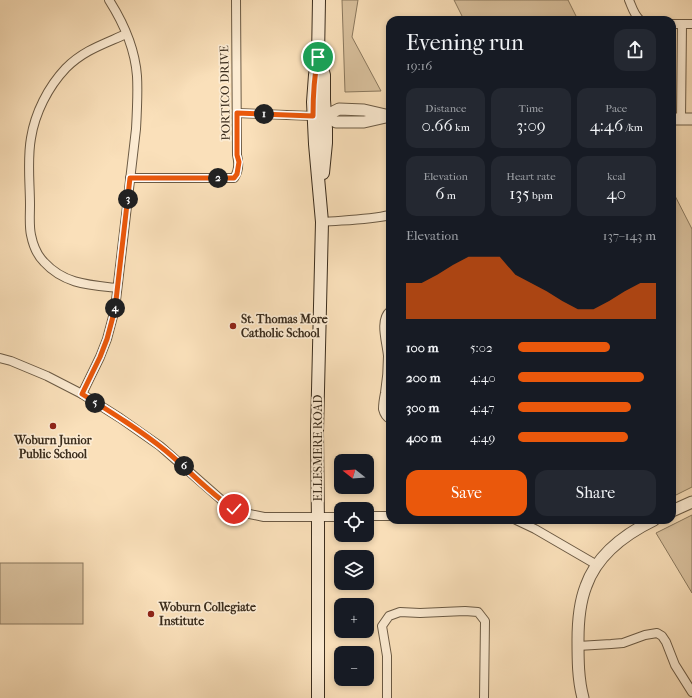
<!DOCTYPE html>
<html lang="en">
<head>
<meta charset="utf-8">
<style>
	body { margin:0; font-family:"IM FELL French Canon",serif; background:#242831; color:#f1f3f6; height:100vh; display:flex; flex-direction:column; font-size:15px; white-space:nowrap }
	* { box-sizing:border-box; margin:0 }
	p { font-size:13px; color:#9ea1a6 }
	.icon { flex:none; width:22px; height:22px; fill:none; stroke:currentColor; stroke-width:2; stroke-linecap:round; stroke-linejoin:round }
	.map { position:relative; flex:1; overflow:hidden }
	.sheet { position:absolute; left:386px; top:16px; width:290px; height:508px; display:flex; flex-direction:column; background:#171b24; border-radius:12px; box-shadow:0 2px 6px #0003 }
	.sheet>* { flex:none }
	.needle { width:26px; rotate:287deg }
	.controls { position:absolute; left:334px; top:454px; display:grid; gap:8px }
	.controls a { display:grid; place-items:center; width:40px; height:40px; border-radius:8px; background:#171b24; box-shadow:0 2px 6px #0003; font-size:20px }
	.pin { position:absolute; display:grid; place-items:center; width:34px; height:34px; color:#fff; margin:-17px; border:2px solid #fff; border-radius:50%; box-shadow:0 1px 4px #0007 }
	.km { position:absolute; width:20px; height:20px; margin:-10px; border-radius:50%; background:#222; color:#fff; font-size:11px; line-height:20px; text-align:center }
	.round { display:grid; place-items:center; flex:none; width:42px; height:42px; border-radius:12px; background:#242831 }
	.head { display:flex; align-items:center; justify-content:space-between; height:68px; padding:0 20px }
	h1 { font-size:22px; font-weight:600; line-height:30px }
	.stats { display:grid; grid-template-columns:repeat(3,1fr); gap:6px; height:68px; padding:4px 20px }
	.stats div { display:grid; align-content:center; border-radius:10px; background:#242831; text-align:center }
	.stats b { font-size:17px; font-weight:600 }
	.stats small { font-size:11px; font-weight:400 }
	.stats p { font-size:11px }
	.chart { height:112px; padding:8px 20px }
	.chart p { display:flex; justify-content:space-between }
	.chart svg { width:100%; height:72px; margin-top:4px; fill:#ea580c; opacity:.7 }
	.action { display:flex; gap:8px; margin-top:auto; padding:8px 20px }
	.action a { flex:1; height:46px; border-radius:12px; background:#ea580c; color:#fff; font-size:16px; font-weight:600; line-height:46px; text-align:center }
	.action a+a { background:#242831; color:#f1f3f6 }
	ul { padding:0 20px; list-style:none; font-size:13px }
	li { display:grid; grid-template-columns:64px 48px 1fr; align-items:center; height:30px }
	li i { height:10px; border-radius:5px; background:#ea580c }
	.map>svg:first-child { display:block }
	.green { fill:#dac29f; stroke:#8a785e }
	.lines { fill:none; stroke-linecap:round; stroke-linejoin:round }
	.minor-casing { stroke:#6b5a44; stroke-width:10 }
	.tertiary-casing { stroke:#6b5a44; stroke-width:13 }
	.secondary-casing { stroke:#3b2d1d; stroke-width:14 }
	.minor { stroke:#fcebd2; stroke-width:8 }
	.tertiary { stroke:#fcebd2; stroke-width:11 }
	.secondary { stroke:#fcebd2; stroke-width:12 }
	.route-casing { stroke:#fff; stroke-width:8 }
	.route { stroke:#ea580c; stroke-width:5 }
	.poi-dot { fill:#8f2418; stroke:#fcebd2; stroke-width:1.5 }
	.labels { text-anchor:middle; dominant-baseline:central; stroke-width:3.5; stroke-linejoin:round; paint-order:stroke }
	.street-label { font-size:12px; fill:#3b2d1d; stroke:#fcebd2 }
	.poi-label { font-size:12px; font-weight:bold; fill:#3b2d1d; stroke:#fcebd2; text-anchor:start }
</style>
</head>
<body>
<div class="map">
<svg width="692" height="698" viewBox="0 0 692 698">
	<rect width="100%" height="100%" fill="#fae0ba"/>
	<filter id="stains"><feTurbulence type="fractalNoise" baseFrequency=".005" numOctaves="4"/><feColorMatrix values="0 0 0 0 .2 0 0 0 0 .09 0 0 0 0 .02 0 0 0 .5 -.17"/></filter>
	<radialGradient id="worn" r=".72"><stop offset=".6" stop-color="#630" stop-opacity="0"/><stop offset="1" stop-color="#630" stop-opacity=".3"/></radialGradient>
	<g class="green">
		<path d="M 342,0 L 358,0 L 352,37 L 381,91 L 345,92 Z"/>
		<path d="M 454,0 L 568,0 L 578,20 L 464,20 Z"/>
		<path d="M 672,190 L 692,229 L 692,487 L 672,497 Z"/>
		<path d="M 692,515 L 692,593 L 656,533 Z"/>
		<rect x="0" y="563" width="83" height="61"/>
	</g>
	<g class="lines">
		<defs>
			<g id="minor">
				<path d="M 629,0 C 632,7 634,15 640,20"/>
				<path d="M 672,24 L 692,24"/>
				<path d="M 237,113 L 313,116"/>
				<path d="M 681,119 L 682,24"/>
				<path d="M 130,178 L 234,178 C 239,171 239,163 237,155 L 236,0"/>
				<path d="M 322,222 C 345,220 368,220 390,215"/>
				<path d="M 117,288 C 89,285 64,284 44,262 C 37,255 33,245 31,235 C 29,226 30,215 30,205 C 30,183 27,160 31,138 C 35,113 48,87 66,68 C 84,50 104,44 126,34"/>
				<path d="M 390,311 C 379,320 387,343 388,356 C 388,368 387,381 385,393 C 384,398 383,404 383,409 C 384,413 386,417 390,419"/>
				<path d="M 0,358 L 11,361 L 47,376 L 82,394 L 120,418 L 160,446 L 226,504 L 240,512 L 264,517 L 341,517"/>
				<path d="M 82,394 L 100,357 L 107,339 L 115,309 L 136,129 C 137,111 138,93 137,76 C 135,49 123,22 109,0"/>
				<path d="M 367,516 L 390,516"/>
				<path d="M 516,520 L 535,529 L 597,565"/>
				<path d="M 578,646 L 611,644 L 623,643 L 645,635 L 657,633 L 662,636 L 666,642 L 675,665 L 692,692"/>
				<path d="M 387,698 L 387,656 L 382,626 L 389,616 L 400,612 L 420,613 L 465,611 L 478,612 L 485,621 L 484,698"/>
			</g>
			<g id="tertiary">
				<path d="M 318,116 L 325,116 L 339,109 L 364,110 L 390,116"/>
				<path d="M 325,116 L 336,122 L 364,122 L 386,117"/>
				<path d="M 672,119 L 692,119"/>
				<path d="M 672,511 L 692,502"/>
				<path d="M 583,698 C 578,679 578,660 578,640 C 578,622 579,604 586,586 C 597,555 625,534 654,520"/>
			</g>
			<g id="secondary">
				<path d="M 319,59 L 324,75 L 324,100 L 326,129 L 326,143 L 323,173"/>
				<path d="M 318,698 L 318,525 L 317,432 L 322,222 L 315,144 L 313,102 L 315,75 L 318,57 L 319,0"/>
			</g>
		</defs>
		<use href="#minor" class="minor-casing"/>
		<use href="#tertiary" class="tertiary-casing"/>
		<use href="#secondary" class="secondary-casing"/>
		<use href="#minor" class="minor"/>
		<use href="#tertiary" class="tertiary"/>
		<use href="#secondary" class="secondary"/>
	</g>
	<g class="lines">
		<defs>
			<path id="route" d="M 234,509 C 209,493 189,470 166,451 C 140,430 111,412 82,394 L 100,357 L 107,339 L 115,309 L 130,178 L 234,178 L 237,174 L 239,162 L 237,155 L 237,113 L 313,116 C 313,96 314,77 318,57"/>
		</defs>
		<use href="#route" class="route-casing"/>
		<use href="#route" class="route"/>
	</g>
	<g class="poi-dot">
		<circle cx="233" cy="326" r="4"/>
		<circle cx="53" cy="426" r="4"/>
		<circle cx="151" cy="614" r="4"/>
	</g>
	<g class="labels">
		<g class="street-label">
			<text transform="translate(225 93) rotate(-91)">PORTICO DRIVE</text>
			<text transform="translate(318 448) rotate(-90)">ELLESMERE ROAD</text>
		</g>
		<g class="poi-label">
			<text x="241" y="319">St. Thomas More<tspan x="241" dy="14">Catholic School</tspan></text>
			<text x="53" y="440" text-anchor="middle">Woburn Junior<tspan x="53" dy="14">Public School</tspan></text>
			<text x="159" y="607">Woburn Collegiate<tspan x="159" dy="14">Institute</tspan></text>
		</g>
	</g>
	<rect width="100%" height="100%" filter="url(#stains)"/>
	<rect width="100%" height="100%" fill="url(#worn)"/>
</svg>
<div class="controls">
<a><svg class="needle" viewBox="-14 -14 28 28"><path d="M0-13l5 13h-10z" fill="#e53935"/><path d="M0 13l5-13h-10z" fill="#9ea1a6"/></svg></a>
<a><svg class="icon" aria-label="locate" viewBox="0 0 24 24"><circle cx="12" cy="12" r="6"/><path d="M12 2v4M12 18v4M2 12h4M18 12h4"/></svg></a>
<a><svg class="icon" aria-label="layers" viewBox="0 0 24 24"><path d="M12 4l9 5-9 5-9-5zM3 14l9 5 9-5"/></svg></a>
<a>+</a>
<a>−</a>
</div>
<div class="pin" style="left:318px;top:57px;background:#1e9e55"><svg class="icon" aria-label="arrive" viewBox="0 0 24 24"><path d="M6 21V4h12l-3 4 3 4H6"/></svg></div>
<div class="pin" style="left:234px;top:509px;background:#d93025"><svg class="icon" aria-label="check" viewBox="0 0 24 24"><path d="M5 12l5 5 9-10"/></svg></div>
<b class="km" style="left:264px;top:114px">1</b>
<b class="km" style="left:218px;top:178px">2</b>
<b class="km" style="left:128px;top:199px">3</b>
<b class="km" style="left:115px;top:308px">4</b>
<b class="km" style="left:95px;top:403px">5</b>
<b class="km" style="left:184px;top:466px">6</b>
<section class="sheet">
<div class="head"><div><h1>Evening run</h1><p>19:16</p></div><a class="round"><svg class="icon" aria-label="share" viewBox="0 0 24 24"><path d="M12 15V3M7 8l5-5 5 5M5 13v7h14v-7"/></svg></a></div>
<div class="stats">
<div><p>Distance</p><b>0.66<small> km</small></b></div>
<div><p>Time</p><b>3:09</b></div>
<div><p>Pace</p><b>4:46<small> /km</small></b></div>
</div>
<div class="stats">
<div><p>Elevation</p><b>6<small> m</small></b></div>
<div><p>Heart rate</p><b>135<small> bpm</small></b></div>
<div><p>kcal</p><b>40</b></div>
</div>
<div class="chart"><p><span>Elevation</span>137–143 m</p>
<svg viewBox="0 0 160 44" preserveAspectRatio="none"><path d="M0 44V22L10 22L20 17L30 11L40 6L50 6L60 6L70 17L80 22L90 27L100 33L110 38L120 38L130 33L140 27L150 22L160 22V44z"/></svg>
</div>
<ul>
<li><b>100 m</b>5:02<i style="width:67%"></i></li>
<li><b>200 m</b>4:40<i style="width:91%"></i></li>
<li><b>300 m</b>4:47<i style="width:82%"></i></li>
<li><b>400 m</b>4:49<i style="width:80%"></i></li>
</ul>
<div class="action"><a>Save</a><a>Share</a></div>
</section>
</div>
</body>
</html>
